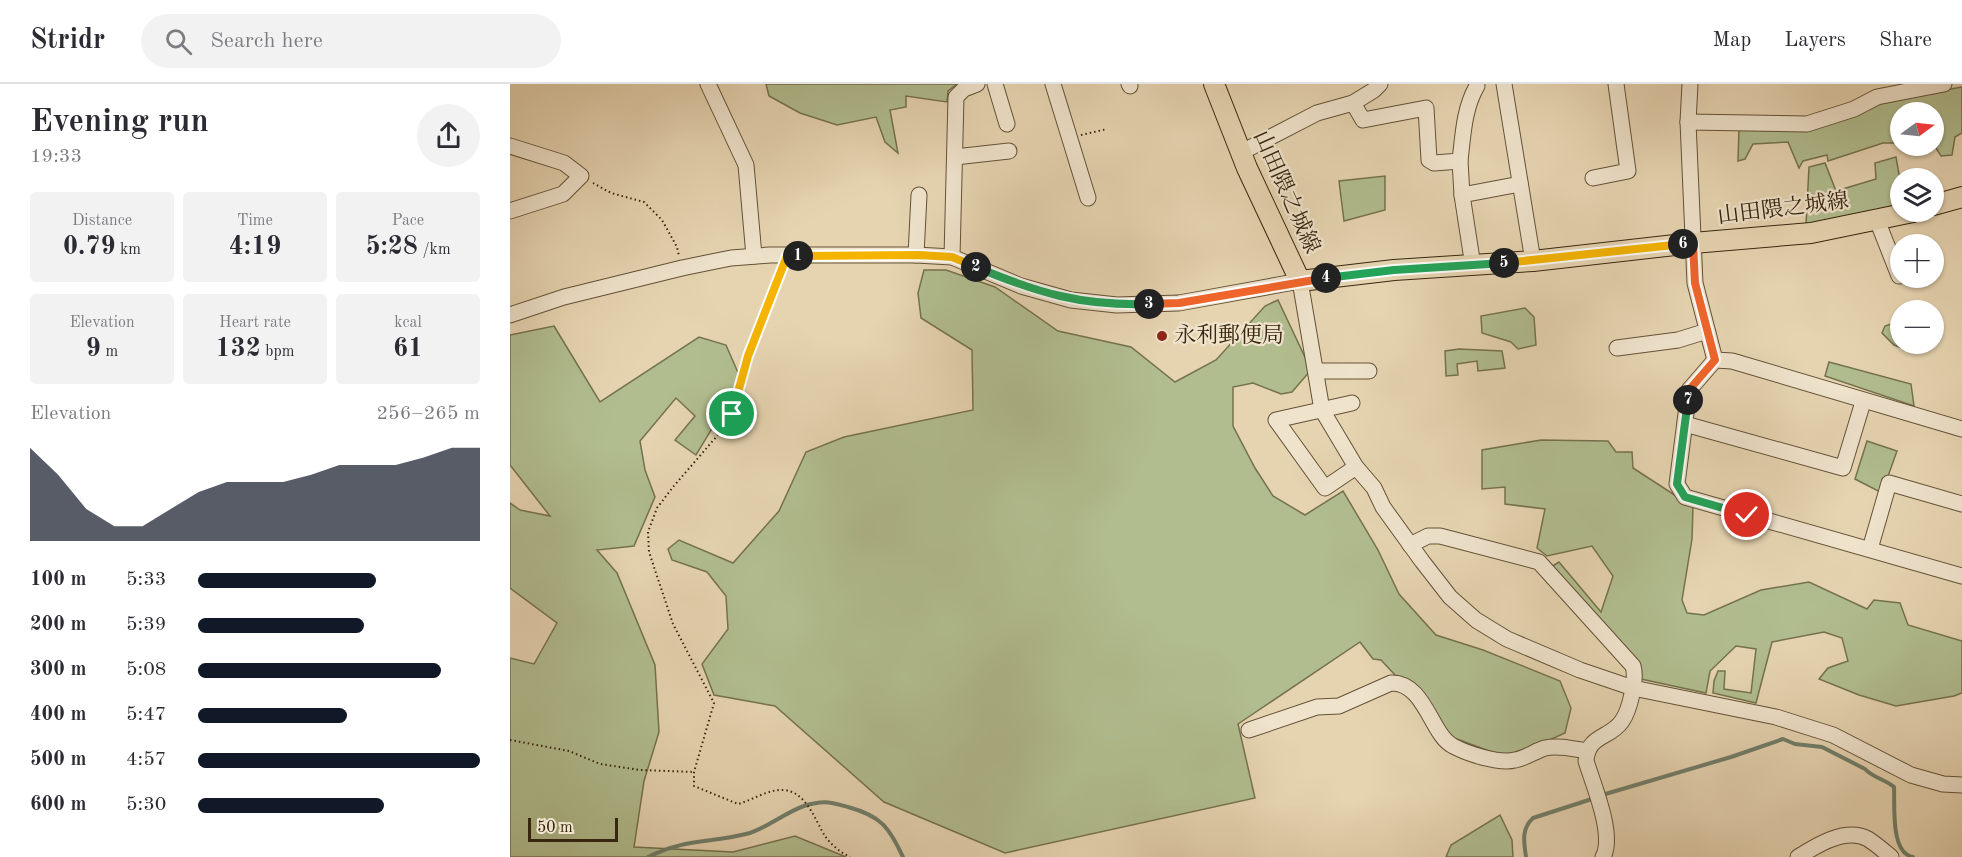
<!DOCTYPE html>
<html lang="en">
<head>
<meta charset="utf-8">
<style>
	body { margin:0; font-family:"Old Standard TT","Noto Serif JP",serif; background:#f2f2f3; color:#2b2b33; height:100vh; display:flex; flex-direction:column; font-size:22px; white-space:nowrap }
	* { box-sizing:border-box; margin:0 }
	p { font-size:20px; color:#7c7c81 }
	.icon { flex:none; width:33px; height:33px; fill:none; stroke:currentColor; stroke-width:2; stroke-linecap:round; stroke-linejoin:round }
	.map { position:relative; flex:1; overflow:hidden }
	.drawer { display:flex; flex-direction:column; background:#fff; width:510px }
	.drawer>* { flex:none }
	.needle { width:39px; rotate:75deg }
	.fabs { position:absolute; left:1380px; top:18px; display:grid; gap:12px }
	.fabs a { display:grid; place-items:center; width:54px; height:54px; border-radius:50%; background:#fff; box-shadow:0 2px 4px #0004; font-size:30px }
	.scale { position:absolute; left:18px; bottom:15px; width:90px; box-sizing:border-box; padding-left:6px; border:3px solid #39260e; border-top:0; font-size:16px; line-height:21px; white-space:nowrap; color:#39260e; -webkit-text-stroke:4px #efe3cc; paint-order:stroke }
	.pin { position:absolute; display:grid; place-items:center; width:51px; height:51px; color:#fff; margin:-26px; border:3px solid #fff; border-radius:50%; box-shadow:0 2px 6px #0007 }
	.km { position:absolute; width:30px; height:30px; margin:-15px; border-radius:50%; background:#222; color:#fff; font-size:16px; line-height:30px; text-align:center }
	.round { display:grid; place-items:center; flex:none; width:63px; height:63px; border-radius:32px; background:#f2f2f3 }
	.summary { display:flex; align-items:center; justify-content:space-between; height:102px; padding:0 30px }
	h1 { font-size:33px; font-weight:600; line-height:45px }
	.metrics { display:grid; grid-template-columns:repeat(3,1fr); gap:9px; height:102px; padding:6px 30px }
	.metrics div { display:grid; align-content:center; border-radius:6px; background:#f2f2f3; text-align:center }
	.metrics b { font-size:26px; font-weight:600 }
	.metrics small { font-size:16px; font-weight:400 }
	.metrics p { font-size:16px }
	.chart { height:168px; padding:12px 30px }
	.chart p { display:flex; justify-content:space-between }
	.chart svg { width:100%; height:108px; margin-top:6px; fill:#111827; opacity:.7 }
	ul { padding:0 30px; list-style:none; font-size:20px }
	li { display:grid; grid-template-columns:96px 72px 1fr; align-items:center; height:45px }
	li i { height:15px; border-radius:8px; background:#111827 }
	header { display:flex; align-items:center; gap:36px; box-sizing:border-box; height:84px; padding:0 30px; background:#fff; border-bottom:2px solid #e1e1e2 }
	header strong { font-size:28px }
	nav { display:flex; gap:33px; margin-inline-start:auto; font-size:21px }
	.search { width:420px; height:54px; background:#f2f2f3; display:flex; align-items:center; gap:15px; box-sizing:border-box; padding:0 21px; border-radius:33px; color:#7c7c81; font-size:22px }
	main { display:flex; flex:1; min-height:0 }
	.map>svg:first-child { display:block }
	.green { fill:#b1bd8f; stroke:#75724e; stroke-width:1.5 }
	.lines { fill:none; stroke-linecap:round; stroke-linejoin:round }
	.stream { stroke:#717e6a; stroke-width:4 }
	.minor-casing { stroke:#645237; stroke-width:17 }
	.major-casing { stroke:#39260e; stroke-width:22 }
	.path { stroke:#39260e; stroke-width:2; stroke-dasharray:1.5 3; stroke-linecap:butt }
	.minor { stroke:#efe3cc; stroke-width:15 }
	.major { stroke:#e6d4b1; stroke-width:20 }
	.split-1-casing { stroke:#fff; stroke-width:12 }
	.split-2-casing { stroke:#fff; stroke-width:12 }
	.split-3-casing { stroke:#fff; stroke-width:12 }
	.split-4-casing { stroke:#fff; stroke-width:12 }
	.split-5-casing { stroke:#fff; stroke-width:12 }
	.split-6-casing { stroke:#fff; stroke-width:12 }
	.split-7-casing { stroke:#fff; stroke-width:12 }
	.split-8-casing { stroke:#fff; stroke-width:12 }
	.split-1 { stroke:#f5b400; stroke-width:8 }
	.split-2 { stroke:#f5b400; stroke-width:8 }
	.split-3 { stroke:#22a559; stroke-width:8 }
	.split-4 { stroke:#f0652b; stroke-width:8 }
	.split-5 { stroke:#22a559; stroke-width:8 }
	.split-6 { stroke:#f5b400; stroke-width:8 }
	.split-7 { stroke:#f0652b; stroke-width:8 }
	.split-8 { stroke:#22a559; stroke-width:8 }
	.poi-dot { fill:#8f2418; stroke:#efe3cc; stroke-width:2 }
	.labels { text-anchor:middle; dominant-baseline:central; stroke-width:4.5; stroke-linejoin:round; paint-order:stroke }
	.street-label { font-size:22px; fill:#39260e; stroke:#efe3cc }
	.poi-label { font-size:22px; fill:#39260e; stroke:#efe3cc; text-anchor:start }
</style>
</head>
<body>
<header>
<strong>Stridr</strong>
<div class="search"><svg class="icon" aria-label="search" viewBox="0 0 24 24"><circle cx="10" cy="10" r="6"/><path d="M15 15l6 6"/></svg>Search here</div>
<nav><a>Map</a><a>Layers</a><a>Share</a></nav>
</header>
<main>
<section class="drawer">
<div class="summary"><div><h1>Evening run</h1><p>19:33</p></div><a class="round"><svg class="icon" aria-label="share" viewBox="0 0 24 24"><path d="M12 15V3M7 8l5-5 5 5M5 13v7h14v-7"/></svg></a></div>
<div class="metrics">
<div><p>Distance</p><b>0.79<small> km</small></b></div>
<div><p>Time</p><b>4:19</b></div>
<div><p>Pace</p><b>5:28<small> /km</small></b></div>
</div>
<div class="metrics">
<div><p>Elevation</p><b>9<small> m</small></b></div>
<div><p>Heart rate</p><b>132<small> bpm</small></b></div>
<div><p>kcal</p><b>61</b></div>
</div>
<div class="chart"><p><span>Elevation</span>256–265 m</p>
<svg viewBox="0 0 160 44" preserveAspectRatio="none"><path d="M0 44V6L10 17L20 31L30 38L40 38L50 31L60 24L70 20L80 20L90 20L100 17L110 13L120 13L130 13L140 10L150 6L160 6V44z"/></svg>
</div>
<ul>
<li><b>100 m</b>5:33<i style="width:63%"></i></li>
<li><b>200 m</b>5:39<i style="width:59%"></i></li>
<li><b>300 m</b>5:08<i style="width:86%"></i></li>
<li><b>400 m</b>5:47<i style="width:53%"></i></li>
<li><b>500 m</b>4:57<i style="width:100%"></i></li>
<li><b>600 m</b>5:30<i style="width:66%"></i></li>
</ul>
</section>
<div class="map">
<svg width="1452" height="773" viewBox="0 0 1452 773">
	<rect width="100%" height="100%" fill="#e6d4b1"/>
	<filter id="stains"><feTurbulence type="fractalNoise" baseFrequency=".00333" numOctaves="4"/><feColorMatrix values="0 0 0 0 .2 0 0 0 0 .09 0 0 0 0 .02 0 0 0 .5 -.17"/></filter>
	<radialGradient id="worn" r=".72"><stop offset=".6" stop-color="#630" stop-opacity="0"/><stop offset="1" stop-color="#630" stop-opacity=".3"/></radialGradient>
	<g class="green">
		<path d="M 256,0 L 447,0 L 438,7 L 437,18 L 396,12 L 396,23 L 380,26 L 388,69 L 375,58 L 366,33 L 327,41 L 290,29 L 259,12 Z"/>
		<path d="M 1452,3 L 1452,49 L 1445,53 L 1442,71 L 1431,72 L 1424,61 L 1424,28 L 1390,28 L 1390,59 L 1373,59 L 1318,77 L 1317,71 L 1293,77 L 1289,84 L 1278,58 L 1243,60 L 1235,75 L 1228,77 L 1229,45 L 1299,45 L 1369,18 Z"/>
		<path d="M 1386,73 L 1390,96 L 1390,123 L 1296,141 L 1299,83 L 1315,79 L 1326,107 L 1366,95 L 1365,79 Z"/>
		<path d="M 875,92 L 875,126 L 834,137 L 829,97 Z"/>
		<path d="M 414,186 L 436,186 L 485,203 L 548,247 L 621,263 L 665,298 L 706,276 L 755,222 L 768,216 L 801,286 L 782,308 L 771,310 L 743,299 L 723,303 L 723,342 L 745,384 L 763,412 L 795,431 L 833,407 L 868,466 L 889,510 L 926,551 L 973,566 L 1050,597 L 1061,624 L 1055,649 L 1024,663 L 993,672 L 944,654 L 871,576 L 863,575 L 850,558 L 728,640 L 745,714 L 495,769 L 374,718 L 265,622 L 204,611 L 192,580 L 218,545 L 216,512 L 197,488 L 162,476 L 158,465 L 169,456 L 223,479 L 269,427 L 296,368 L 334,353 L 463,326 L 462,266 L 411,234 L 408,209 Z"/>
		<path d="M 1015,224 L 1024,233 L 1026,261 L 1008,265 L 1001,258 L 972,249 L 971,232 Z"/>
		<path d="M 1390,237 L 1390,260 L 1412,260 L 1397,266 L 1384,261 L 1372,249 L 1375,242 Z"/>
		<path d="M 44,242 L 90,318 L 189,253 L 216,261 L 229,291 L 223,310 L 186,371 L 165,356 L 185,332 L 166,314 L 130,357 L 135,386 L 145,413 L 124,462 L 87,466 L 107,489 L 145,581 L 149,648 L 134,697 L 124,763 L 223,768 L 285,752 L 336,773 L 0,773 L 0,574 L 24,580 L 47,539 L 0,504 L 0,419 L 10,426 L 40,432 L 0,381 L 0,251 Z"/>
		<path d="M 949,265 L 992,267 L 995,284 L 968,287 L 967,277 L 947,280 L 948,291 L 936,292 L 935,267 Z"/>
		<path d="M 1319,278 L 1401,300 L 1404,322 L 1315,292 Z"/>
		<path d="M 1031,356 L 1098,357 L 1106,368 L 1122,368 L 1123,384 L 1183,423 L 1182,455 L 1172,516 L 1177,529 L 1194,531 L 1251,506 L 1299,498 L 1357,525 L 1364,516 L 1390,519 L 1398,541 L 1452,557 L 1452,609 L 1444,612 L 1386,622 L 1349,611 L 1309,595 L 1318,584 L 1338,577 L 1332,554 L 1314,548 L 1262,558 L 1246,619 L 1203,609 L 1204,597 L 1208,587 L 1215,587 L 1214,605 L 1241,609 L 1246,565 L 1226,562 L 1200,587 L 1196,609 L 1131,595 L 1041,483 L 1049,478 L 1091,528 L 1103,492 L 1082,462 L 1037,472 L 1027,464 L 1035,425 L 995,420 L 995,403 L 972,405 L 972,366 Z"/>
		<path d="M 1357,357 L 1387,367 L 1372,409 L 1345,395 Z"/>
		<path d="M 990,731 L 1002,756 L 1003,773 L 936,773 L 941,761 Z"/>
	</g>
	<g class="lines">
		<g class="stream">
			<path d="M 1092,711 L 1221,673 L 1273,655 L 1285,660 L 1312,663 L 1355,685 C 1363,694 1375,695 1384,703 C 1385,721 1380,769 1403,773"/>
			<path d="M 138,773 C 173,755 200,759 236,750 C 256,745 274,729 294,722 C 314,716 319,718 338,723 C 371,732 379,743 393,773"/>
			<path d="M 1016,773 C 1014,758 1011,745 1023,734 L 1085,714"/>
		</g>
		<defs>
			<g id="minor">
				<path d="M 198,0 L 236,81 L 244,172"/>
				<path d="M 485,0 L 497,40"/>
				<path d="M 543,0 L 578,114"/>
				<path d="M 619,0 L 620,2"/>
				<path d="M 994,0 L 1023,177"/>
				<path d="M 1180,0 L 1178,38 L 1185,199 L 1205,276"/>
				<path d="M 843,19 L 864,6 L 870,0"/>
				<path d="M 1178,38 L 1297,40 L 1344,25 L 1367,13 L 1434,0"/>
				<path d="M 0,62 L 54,79 L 71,92 L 53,110 L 0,127"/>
				<path d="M 730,69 L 807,29 L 843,19 L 853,36 L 916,24 L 919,76 L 924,79 L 950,77 C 953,51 954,24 967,2"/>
				<path d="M 445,73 L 499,67"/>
				<path d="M 950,77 L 952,111 L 963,182"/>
				<path d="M 1083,94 L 1118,87 L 1106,0"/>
				<path d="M 952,111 L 1010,100"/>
				<path d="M 1367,136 L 1389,192"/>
				<path d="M 406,171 L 409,111"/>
				<path d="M 442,173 L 446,13 L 454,5 L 467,0"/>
				<path d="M 0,231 L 54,213 L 172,184 L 221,174 L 260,171 L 406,171 L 442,173 L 511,202 L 561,216 L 607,221 L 669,219 L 790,197 L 812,326 L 846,383 L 864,404 L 873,423 L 912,477 L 940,513 L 966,536 L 997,555 L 1070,586 L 1123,604 L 1266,633 L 1323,651 L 1401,691 L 1433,700 L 1452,701"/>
				<path d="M 1107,264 L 1168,256 L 1197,247"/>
				<path d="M 806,287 L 859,287"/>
				<path d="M 842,319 L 766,336 L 815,404 L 846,383"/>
				<path d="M 1175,340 L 1333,384 L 1353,318"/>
				<path d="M 1452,345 L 1222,277 L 1205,276 L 1179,306 L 1167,400 L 1175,413 L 1452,492"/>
				<path d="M 900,461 L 918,452 L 930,452 L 1029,478 L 1123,582 C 1127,594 1120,626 1112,637 C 1100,655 1078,650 1076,677 C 1083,700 1105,751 1093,773"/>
				<path d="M 1360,465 L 1379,399 L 1452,420"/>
				<path d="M 739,646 L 807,623 L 829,622 L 881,599 C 915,598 921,651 943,662 C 958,670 989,680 1005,676 C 1016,674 1025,667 1035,664 C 1049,661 1064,665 1077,667"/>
				<path d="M 1288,773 C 1307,761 1336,743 1358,755 C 1366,760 1374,767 1381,773"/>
			</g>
			<g id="major">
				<path d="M 704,0 L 737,84 L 790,197 L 884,186 L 1023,177 L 1183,159 L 1301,149 L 1403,128"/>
				<path d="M 1424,121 L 1452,113"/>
			</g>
		</defs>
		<use href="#minor" class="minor-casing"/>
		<use href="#major" class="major-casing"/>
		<g class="path">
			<path d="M 571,51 L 597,45"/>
			<path d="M 83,99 L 101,109 L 134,118 L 152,136 L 167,163 L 169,172"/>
			<path d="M 272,183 L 238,272 L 222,330 L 207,352 L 163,403 L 147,424 L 138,448 L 139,468 L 163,540 L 204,619 L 184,688 L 184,702 L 228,720 C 243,716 258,705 273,706 C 296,707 305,736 315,752 C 321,761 330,768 340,773"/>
			<path d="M 0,656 L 59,667 L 90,680 L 130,686 L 184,688"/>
		</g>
		<use href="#minor" class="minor"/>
		<use href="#major" class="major"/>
	</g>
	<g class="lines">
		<defs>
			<path id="split-1" d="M 222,330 L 238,272 L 277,172 L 288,172"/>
			<path id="split-2" d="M 288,172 L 409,171 L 442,173 L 466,183"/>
			<path id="split-3" d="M 466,183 C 528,209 571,222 639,220"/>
			<path id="split-4" d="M 639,220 L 669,219 L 816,194"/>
			<path id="split-5" d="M 816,194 L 884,186 L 994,179"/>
			<path id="split-6" d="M 994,179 L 1173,160"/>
			<path id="split-7" d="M 1173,160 L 1183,159 L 1185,199 L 1205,276 L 1179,306 L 1178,316"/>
			<path id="split-8" d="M 1178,316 L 1167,400 L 1175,413 L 1237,431"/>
		</defs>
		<use href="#split-1" class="split-1-casing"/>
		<use href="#split-2" class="split-2-casing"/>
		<use href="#split-3" class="split-3-casing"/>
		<use href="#split-4" class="split-4-casing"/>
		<use href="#split-5" class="split-5-casing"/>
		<use href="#split-6" class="split-6-casing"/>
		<use href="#split-7" class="split-7-casing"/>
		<use href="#split-8" class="split-8-casing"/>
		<use href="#split-1" class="split-1"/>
		<use href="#split-2" class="split-2"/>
		<use href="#split-3" class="split-3"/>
		<use href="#split-4" class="split-4"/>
		<use href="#split-5" class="split-5"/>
		<use href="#split-6" class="split-6"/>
		<use href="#split-7" class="split-7"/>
		<use href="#split-8" class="split-8"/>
	</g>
	<circle class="poi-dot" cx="652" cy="252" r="6"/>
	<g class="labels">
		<g class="street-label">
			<text transform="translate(776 108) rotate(66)">山田隈之城線</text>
			<text transform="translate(1273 125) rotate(-7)">山田隈之城線</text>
		</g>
		<g class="poi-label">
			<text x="664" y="252">永利郵便局</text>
		</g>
	</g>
	<rect width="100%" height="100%" filter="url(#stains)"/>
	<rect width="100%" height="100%" fill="url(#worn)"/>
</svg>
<div class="fabs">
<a><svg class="needle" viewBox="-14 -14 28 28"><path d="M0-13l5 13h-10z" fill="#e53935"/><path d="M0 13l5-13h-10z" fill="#7c7c81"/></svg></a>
<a><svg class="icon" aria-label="layers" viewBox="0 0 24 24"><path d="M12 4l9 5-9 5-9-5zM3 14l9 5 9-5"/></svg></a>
<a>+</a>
<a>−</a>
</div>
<div class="scale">50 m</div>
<div class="pin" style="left:222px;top:330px;background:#1e9e55"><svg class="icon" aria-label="arrive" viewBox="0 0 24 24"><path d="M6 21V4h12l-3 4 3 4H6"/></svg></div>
<div class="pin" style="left:1237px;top:431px;background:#d93025"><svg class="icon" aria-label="check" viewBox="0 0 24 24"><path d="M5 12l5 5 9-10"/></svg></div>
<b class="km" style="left:288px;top:172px">1</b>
<b class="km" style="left:466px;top:183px">2</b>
<b class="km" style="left:639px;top:220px">3</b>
<b class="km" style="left:816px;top:194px">4</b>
<b class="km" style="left:994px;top:179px">5</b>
<b class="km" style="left:1173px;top:160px">6</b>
<b class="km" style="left:1178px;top:316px">7</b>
</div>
</main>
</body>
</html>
